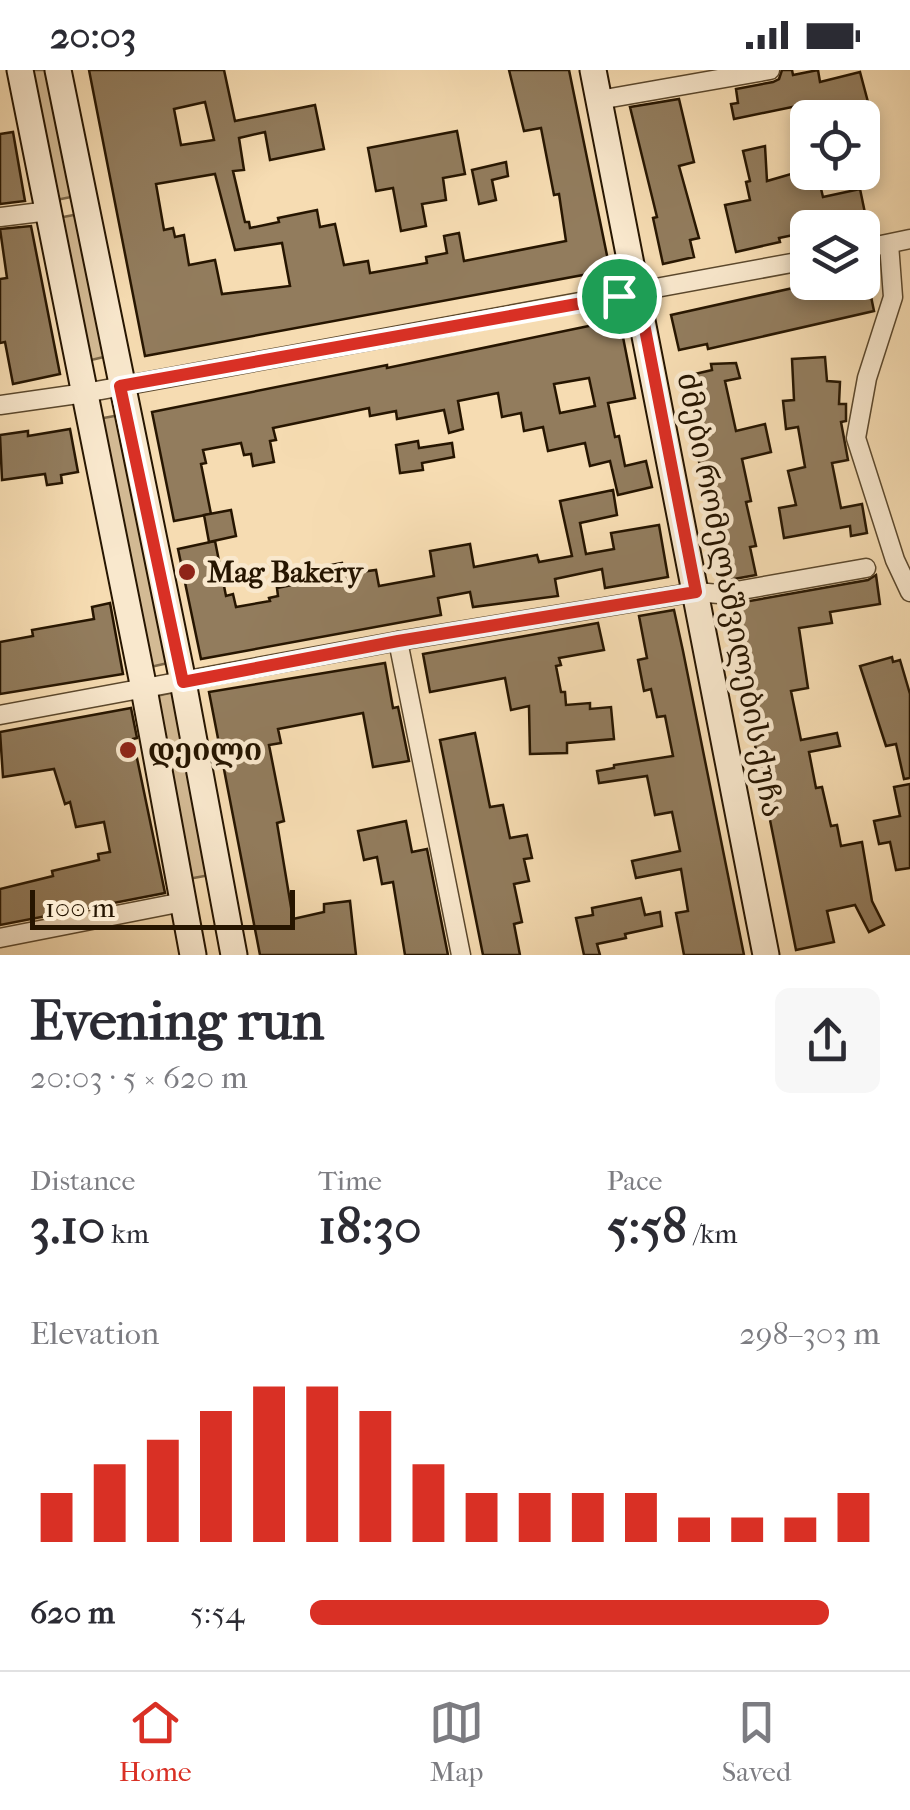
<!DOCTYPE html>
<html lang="en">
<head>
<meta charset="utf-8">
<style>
	body { margin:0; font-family:"IM FELL French Canon","Noto Serif Georgian",serif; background:#f7f7f7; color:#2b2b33; height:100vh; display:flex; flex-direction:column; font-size:38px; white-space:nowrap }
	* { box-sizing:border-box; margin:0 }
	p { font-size:32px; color:#7c7c81 }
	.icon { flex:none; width:55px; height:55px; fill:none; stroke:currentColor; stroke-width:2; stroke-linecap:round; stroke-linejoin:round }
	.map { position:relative; height:885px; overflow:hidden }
	.details { display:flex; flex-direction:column; background:#fff; flex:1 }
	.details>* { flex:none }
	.controls { position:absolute; left:790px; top:30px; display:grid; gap:20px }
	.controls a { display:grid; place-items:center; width:90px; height:90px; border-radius:15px; background:#fff; box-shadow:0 5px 15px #0003; font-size:50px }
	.scale { position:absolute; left:30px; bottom:25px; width:265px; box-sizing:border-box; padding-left:10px; border:5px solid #261500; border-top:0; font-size:28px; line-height:35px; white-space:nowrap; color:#261500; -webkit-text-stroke:8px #f9e8cd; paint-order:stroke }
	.pin { position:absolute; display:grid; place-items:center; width:85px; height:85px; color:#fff; margin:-42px; border:5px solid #fff; border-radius:50%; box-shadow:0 2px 10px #0007 }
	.round { display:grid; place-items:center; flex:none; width:105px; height:105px; border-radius:15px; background:#f7f7f7 }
	.summary { display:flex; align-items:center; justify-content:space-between; height:170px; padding:0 30px }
	h1 { font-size:55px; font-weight:700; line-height:75px }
	.metrics { display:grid; grid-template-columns:repeat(3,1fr); gap:15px; height:170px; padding:10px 30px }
	.metrics div { display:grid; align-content:center }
	.metrics b { font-size:50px; font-weight:700 }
	.metrics small { font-size:28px; font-weight:400 }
	.metrics p { font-size:28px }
	.chart { height:280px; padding:20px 30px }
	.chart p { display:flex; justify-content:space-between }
	.chart svg { width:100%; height:180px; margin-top:10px; stroke:#d93025; stroke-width:6 }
	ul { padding:0 30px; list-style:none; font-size:32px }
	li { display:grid; grid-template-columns:160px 120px 1fr; align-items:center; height:75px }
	li i { height:25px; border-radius:12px; background:#d93025 }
	.status { display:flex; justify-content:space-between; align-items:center; height:70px; padding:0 50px; background:#fff; direction:ltr }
	.status svg { height:28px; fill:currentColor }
	.menu { display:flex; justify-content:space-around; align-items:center; height:140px; border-top:2px solid #e1e1e2; background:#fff; font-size:28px; color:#7c7c81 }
	.menu a { display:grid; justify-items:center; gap:5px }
	.menu .on { color:#d93025 }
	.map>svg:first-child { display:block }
	.green { fill:#d3ba94; stroke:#7c684a; stroke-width:2.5 }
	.building { fill:#927c5d; stroke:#261500; stroke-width:2.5; fill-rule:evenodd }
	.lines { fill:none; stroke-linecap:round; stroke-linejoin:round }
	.street-casing { stroke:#5a472c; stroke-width:21 }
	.secondary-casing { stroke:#261500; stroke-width:29 }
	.street { stroke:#f9e8cd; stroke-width:18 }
	.secondary { stroke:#f9e8cd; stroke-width:25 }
	.route-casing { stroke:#fff; stroke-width:20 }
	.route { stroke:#d93025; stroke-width:12 }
	.poi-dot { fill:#8f2418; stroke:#f9e8cd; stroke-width:4 }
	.labels { text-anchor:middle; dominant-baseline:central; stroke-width:9; stroke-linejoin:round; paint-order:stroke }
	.poi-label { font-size:30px; font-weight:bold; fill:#261500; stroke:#f9e8cd; text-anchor:start }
	.street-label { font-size:30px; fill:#261500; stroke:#f9e8cd }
</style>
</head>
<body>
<div class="status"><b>20:03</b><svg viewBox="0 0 49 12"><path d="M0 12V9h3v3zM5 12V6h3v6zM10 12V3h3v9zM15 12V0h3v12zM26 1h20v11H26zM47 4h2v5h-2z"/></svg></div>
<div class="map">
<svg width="910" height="885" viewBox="0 0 910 885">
	<rect width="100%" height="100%" fill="#f6dcb2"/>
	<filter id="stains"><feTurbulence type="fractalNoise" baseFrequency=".002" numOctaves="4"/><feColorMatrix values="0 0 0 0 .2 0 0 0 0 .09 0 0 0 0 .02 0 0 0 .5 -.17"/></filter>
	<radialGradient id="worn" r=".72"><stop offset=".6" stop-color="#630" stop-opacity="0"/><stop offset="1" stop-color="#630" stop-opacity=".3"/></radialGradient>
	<g class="green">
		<path d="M 30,0 L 51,0 L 76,126 L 56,130 Z"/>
		<path d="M 79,144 L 108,286 L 87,291 L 58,148 Z"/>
		<path d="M 120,345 L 168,593 L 146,598 L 98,349 Z"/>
		<path d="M 174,622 L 210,805 L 188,809 L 152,627 Z"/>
	</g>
	<g class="building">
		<path d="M 89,0 L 224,0 L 235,51 L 315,35 L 324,79 L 270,90 L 265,62 L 239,68 L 244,100 L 233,101 L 245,152 L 249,152 L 250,158 L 279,152 L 278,148 L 317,140 L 320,157 L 335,154 L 344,195 L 368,191 L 370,203 L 427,193 L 426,187 L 447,183 L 444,166 L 459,163 L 464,191 L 566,171 L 559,124 L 554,125 L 541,58 L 524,61 L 509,0 L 569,0 L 610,200 L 145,286 ZM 205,32 L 214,70 L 181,75 L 174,39 ZM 215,104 L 235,180 L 282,173 L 290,216 L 222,224 L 215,190 L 189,195 L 184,165 L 175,167 L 173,158 L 164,160 L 156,114 Z"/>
		<path d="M 782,0 L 792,0 L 793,5 L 818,0 L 820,12 L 860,2 L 868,32 L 826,42 L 827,48 L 799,48 L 797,36 L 734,49 L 731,34 L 738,33 L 736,19 L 773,12 L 779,9 Z"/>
		<path d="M 679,29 L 694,92 L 679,96 L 699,168 L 690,170 L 694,187 L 663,194 L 653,148 L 657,147 L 630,37 Z"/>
		<path d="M 457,61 L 465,104 L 443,108 L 446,130 L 422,134 L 426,156 L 401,161 L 393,118 L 376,121 L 368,78 Z"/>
		<path d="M 13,62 L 25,131 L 0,134 L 0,64 Z"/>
		<path d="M 765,76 L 767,111 L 798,102 L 817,102 L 823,127 L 860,119 L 865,143 L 823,152 L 824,158 L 808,158 L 808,162 L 779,168 L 780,172 L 736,182 L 725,135 L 750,130 L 746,112 L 750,111 L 743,81 Z"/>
		<path d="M 506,92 L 508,106 L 492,110 L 496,130 L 479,134 L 472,100 Z"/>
		<path d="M 31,156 L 60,304 L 13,314 L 5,272 L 0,273 L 0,209 L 7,208 L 0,159 Z"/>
		<path d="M 820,212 L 868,212 L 874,241 L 708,279 L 707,274 L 679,280 L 671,245 Z"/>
		<path d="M 608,252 L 609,255 L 620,252 L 635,328 L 608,333 L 615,367 L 619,366 L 625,396 L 646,391 L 652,417 L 618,425 L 610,391 L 590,396 L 585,373 L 548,381 L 543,357 L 524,361 L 521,343 L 502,347 L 498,323 L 458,331 L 463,359 L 449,363 L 444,340 L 397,349 L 396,341 L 370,346 L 369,338 L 273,358 L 276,370 L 270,371 L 274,392 L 253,396 L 251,384 L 244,385 L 241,373 L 203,380 L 206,393 L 201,394 L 211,444 L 174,451 L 152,342 L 387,295 L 387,298 ZM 589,308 L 595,336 L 560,343 L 554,314 Z"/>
		<path d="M 825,287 L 827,311 L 840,312 L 839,334 L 846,334 L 846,351 L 841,352 L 848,390 L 832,393 L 841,438 L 862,434 L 867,463 L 851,466 L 850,456 L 784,468 L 779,438 L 796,435 L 788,401 L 805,397 L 798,357 L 786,359 L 783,331 L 794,330 L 792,289 Z"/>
		<path d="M 736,293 L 740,308 L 725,311 L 736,361 L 765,354 L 771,382 L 742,389 L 751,431 L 746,432 L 756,476 L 750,477 L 756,505 L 723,511 L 682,307 L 712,300 L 711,294 Z"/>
		<path d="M 70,359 L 78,402 L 61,405 L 62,413 L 47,415 L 45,404 L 2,410 L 0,365 L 28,361 L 28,366 Z"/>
		<path d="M 418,371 L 419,378 L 452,373 L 454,387 L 422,393 L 423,400 L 400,403 L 396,375 Z"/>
		<path d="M 613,420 L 617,445 L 580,453 L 586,484 L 614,479 L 611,463 L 659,455 L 668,507 L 605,518 L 602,499 L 555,509 L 558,526 L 473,537 L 470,522 L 438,528 L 441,545 L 201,589 L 178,479 L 215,471 L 226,526 L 233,524 L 236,537 L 270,531 L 269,528 L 278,526 L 277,518 L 322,509 L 320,497 L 342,493 L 344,504 L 376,500 L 379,516 L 434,506 L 430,481 L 470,474 L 474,497 L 537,485 L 539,492 L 572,486 L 560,431 Z"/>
		<path d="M 231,440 L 236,466 L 209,472 L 204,445 Z"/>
		<path d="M 876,505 L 880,534 L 830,542 L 832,553 L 799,558 L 808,618 L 791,621 L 801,670 L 837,663 L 840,676 L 809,682 L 816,718 L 822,717 L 831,756 L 837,755 L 841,776 L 862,772 L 872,831 L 884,855 L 869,862 L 855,835 L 827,841 L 834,872 L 796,880 L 727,535 L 868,510 Z"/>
		<path d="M 110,533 L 123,604 L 0,624 L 0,572 L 33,566 L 32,560 L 94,549 L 92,537 Z"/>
		<path d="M 674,540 L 683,581 L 744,885 L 684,885 L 676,843 L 688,841 L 681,799 L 636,808 L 632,791 L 680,781 L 672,742 L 655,745 L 647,706 L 599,713 L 597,701 L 614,698 L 614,695 L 673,686 L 665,646 L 657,647 L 651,619 L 644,621 L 638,590 L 647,588 L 639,546 Z"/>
		<path d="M 598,553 L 604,580 L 559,588 L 561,595 L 556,596 L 561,622 L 565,622 L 566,635 L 590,633 L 590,639 L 611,637 L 614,669 L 567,673 L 567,683 L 530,684 L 529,636 L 511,640 L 505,608 L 430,622 L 423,584 Z"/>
		<path d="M 892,587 L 893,592 L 900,590 L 910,624 L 910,708 L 904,709 L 896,674 L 886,676 L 860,596 Z"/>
		<path d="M 385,593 L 393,638 L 398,637 L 409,691 L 373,697 L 363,643 L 278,659 L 281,673 L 269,675 L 284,751 L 277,753 L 293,849 L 324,842 L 324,834 L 350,831 L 356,885 L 260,885 L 209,622 Z"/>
		<path d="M 131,638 L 137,668 L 133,669 L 165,823 L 0,855 L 0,819 L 53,806 L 52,801 L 99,790 L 98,784 L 110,782 L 104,752 L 76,757 L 70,732 L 65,734 L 54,699 L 3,707 L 0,662 Z"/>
		<path d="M 475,663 L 490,737 L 503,735 L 510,768 L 527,765 L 532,788 L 524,789 L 529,811 L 514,814 L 522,852 L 514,854 L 520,885 L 483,885 L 440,670 Z"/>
		<path d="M 910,714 L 910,798 L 896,800 L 890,772 L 879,774 L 874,751 L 900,746 L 894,717 Z"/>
		<path d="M 406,751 L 412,782 L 427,779 L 448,885 L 405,885 L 393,812 L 382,814 L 377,787 L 364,790 L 358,761 Z"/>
		<path d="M 641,828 L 645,845 L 660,842 L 662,856 L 625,864 L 626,868 L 597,874 L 600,885 L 584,885 L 576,848 L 593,845 L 592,838 Z"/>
	</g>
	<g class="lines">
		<defs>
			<g id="street">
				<path d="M 599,30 L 770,0"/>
				<path d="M 0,147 L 49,141"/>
				<path d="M 889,174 L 893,227 L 867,308 L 856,368 L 895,490 L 910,522"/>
				<path d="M 862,179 L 910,169"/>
				<path d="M 0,335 L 85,323 L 808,190"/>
				<path d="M 398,571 L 461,885"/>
				<path d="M 0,645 L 398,571 L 696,522 L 719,524 L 866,498"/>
				<path d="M 0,868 L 183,832"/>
			</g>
			<g id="secondary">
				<path d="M 20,0 L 144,619 L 193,885"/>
				<path d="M 58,0 L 183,612 L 234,885"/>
				<path d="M 593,0 L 766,885"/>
			</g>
		</defs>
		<use href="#street" class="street-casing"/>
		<use href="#secondary" class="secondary-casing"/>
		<use href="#street" class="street"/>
		<use href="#secondary" class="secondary"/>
	</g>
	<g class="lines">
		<defs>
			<path id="route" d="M 638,223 L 696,522 L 398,571 L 183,612 L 120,316 Z"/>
		</defs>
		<use href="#route" class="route-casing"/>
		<use href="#route" class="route"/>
	</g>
	<g class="poi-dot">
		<circle cx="187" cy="502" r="10"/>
		<circle cx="128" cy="680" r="10"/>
	</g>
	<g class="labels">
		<g class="poi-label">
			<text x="207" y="502">Mag Bakery</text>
			<text x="148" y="680">დეილი</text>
		</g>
		<g class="street-label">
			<text transform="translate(730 525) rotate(79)">ძმები რომელაშვილების ქუჩა</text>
		</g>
	</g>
	<rect width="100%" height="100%" filter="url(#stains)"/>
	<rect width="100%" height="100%" fill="url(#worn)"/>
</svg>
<div class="controls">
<a><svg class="icon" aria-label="locate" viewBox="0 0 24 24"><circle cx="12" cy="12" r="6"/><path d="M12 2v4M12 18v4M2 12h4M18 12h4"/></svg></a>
<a><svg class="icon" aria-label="layers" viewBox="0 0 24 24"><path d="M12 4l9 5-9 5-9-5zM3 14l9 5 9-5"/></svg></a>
</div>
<div class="scale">100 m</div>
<div class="pin" style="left:619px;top:226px;background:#1e9e55"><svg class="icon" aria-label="arrive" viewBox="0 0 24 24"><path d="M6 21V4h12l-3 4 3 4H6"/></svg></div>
</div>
<section class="details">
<div class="summary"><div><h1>Evening run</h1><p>20:03 · 5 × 620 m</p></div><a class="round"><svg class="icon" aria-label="share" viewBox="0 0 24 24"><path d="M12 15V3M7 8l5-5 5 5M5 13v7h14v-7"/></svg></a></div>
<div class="metrics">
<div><p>Distance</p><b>3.10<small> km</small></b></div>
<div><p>Time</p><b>18:30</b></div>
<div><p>Pace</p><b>5:58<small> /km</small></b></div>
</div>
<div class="chart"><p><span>Elevation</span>298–303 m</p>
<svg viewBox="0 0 160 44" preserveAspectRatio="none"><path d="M5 44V32M15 44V25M25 44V19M35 44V12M45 44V6M55 44V6M65 44V12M75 44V25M85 44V32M95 44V32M105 44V32M115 44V32M125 44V38M135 44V38M145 44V38M155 44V32"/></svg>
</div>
<ul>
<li><b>620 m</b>5:54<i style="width:91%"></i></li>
</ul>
</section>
<nav class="menu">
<a class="on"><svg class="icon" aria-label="home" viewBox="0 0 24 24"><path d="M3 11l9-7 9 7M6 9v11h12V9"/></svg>Home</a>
<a><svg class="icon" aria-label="map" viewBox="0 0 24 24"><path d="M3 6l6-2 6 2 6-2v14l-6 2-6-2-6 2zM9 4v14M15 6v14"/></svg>Map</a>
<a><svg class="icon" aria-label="saved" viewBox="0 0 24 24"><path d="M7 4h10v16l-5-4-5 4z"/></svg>Saved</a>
</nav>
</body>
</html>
